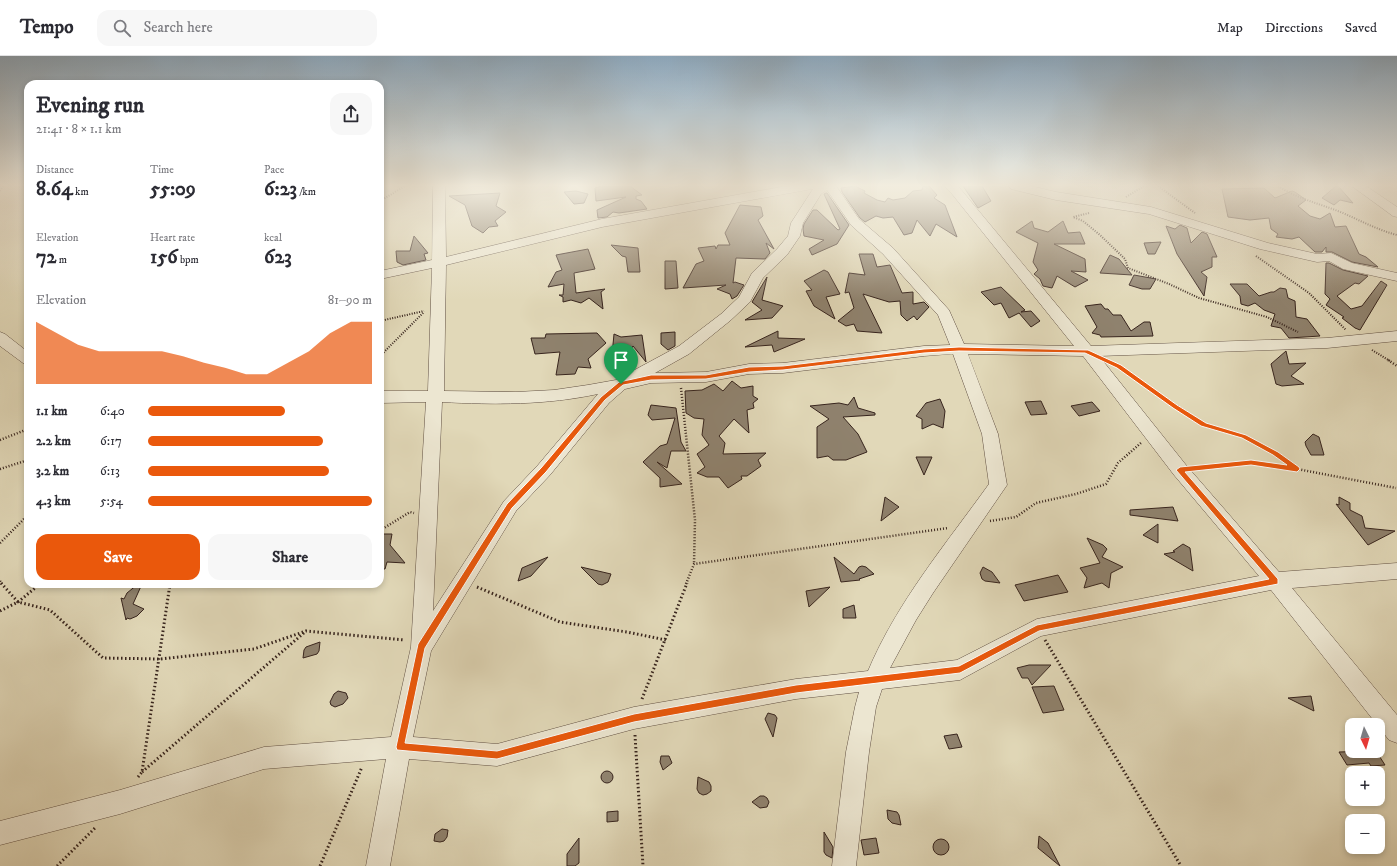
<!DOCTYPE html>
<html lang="en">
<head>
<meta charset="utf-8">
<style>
	body { margin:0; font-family:"IM FELL DW Pica",serif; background:#f7f7f7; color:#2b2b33; height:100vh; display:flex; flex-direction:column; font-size:15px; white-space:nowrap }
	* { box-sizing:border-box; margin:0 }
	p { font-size:13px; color:#7c7c81 }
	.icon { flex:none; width:22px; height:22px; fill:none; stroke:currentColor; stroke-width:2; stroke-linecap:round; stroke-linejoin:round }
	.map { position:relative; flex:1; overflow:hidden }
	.drawer { position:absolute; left:24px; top:24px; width:360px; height:508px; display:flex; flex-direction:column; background:#fff; border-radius:12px; box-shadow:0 2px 6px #0003 }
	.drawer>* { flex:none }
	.needle { width:26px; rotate:175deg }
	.controls { position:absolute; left:1345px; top:662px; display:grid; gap:8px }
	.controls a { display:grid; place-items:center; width:40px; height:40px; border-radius:8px; background:#fff; box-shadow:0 2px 6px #0003; font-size:20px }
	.pin { position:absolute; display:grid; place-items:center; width:34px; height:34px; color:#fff; margin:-41px -17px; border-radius:50% 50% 50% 0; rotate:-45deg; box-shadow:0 0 4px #0007 }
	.pin .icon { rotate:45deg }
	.round { display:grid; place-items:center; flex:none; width:42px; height:42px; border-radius:12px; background:#f7f7f7 }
	.head { display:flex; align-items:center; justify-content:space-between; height:68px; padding:0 12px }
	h1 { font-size:22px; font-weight:800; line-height:30px }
	.stats { display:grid; grid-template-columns:repeat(3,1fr); gap:6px; height:68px; padding:4px 12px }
	.stats div { display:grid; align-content:center }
	.stats b { font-size:20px; font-weight:800 }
	.stats small { font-size:11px; font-weight:400 }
	.stats p { font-size:11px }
	.chart { height:112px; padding:8px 12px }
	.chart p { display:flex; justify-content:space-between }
	.chart svg { width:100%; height:72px; margin-top:4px; fill:#ea580c; opacity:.7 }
	.primary-button { display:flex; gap:8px; margin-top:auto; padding:8px 12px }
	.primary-button a { flex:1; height:46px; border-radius:12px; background:#ea580c; color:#fff; font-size:16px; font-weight:800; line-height:46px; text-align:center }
	.primary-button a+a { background:#f7f7f7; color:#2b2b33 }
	ul { padding:0 12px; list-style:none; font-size:13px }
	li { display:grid; grid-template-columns:64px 48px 1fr; align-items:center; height:30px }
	li i { height:10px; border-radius:5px; background:#ea580c }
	header { display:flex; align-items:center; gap:24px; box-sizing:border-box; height:56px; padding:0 20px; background:#fff; border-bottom:1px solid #e1e1e2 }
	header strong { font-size:19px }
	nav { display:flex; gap:22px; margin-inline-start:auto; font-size:14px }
	.search { width:280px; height:36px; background:#f7f7f7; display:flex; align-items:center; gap:10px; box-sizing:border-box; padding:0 14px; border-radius:12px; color:#7c7c81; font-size:15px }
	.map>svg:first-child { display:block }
	.building { fill:#8f826e; stroke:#37241d }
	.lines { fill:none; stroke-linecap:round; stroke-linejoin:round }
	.minor-casing { stroke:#625144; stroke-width:1 }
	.path-far2 { stroke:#37241d; stroke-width:2; stroke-dasharray:1 1.5; stroke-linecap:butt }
	.path-far1 { stroke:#37241d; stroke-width:2.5; stroke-dasharray:1 2; stroke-linecap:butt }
	.path { stroke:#37241d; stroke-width:3; stroke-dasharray:1.5 2.5; stroke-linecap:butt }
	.minor { fill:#ece6d1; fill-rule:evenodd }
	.route { fill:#ea580c; stroke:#fff; fill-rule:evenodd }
</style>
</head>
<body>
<header>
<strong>Tempo</strong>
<div class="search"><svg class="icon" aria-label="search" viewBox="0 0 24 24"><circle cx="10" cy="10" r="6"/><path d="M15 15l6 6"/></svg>Search here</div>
<nav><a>Map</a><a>Directions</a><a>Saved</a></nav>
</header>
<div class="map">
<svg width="1397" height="810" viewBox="0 0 1397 810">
	<rect width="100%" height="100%" fill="#e1d8b8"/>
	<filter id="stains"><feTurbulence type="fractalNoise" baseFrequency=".005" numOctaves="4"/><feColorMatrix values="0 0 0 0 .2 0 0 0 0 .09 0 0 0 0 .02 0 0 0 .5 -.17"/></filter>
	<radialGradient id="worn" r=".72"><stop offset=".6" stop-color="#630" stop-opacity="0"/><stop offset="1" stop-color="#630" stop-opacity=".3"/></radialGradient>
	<g class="building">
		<path d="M 601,130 L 630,130 L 642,139 L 636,140 L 636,143 L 641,145 L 647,153 L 619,157 L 613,156 L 607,161 L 598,162 L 597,154 L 626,141 L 596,145 L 595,132 Z"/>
		<path d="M 855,130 L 865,135 L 864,137 L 877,144 L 885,146 L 888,142 L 893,144 L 905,142 L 913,135 L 922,134 L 923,130 L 929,130 L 937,139 L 934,142 L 945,149 L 957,181 L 936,168 L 930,180 L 917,164 L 912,177 L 904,179 L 893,161 L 883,162 L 876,160 L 865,166 L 860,162 L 842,136 L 841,132 Z"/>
		<path d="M 963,130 L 982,130 L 991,145 L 978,152 Z"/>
		<path d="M 1336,130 L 1338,130 L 1353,147 L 1340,144 L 1334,149 L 1322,142 Z"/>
		<path d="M 1264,132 L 1275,142 L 1292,135 L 1295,136 L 1306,144 L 1298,150 L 1310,160 L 1320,163 L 1330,157 L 1335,171 L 1346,170 L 1359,198 L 1366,201 L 1378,211 L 1352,206 L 1332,196 L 1326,196 L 1326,191 L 1322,196 L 1315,196 L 1299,181 L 1292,183 L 1276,181 L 1278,178 L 1271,173 L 1269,162 L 1250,164 L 1228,161 L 1222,133 Z"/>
		<path d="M 576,135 L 588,138 L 584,147 L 574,148 L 564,136 Z"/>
		<path d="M 500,137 L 496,150 L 506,156 L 495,165 L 498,170 L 489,171 L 483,177 L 472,170 L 465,149 L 449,140 Z"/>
		<path d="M 826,137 L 827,137 L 849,169 L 837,188 L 812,199 L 809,193 L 824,184 L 804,180 L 803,173 L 804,168 L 813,154 L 817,154 L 838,174 L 840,173 L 824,138 Z"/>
		<path d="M 740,149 L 761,151 L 763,160 L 758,164 L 774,193 L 766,187 L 770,197 L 765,203 L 736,202 L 733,227 L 735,226 L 744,229 L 737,240 L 732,243 L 730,238 L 717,233 L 726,229 L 683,232 L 696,208 L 704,205 L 698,192 L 715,190 L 716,193 L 718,189 L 730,189 L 725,177 Z"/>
		<path d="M 1032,165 L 1034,172 L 1048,176 L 1063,165 L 1068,177 L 1080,176 L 1085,188 L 1054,188 L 1085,203 L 1086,216 L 1071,215 L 1088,224 L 1075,231 L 1057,220 L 1052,232 L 1043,230 L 1040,223 L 1034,218 L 1038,214 L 1033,206 L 1038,187 L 1016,176 Z"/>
		<path d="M 1180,169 L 1187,172 L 1191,187 L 1202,176 L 1207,178 L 1217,201 L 1212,201 L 1212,211 L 1201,216 L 1207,221 L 1204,240 L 1177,198 L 1166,170 L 1175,173 Z"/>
		<path d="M 414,180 L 428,197 L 424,198 L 426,204 L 403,209 L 397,206 L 396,195 L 410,195 Z"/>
		<path d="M 1161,186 L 1155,198 L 1148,198 L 1144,187 Z"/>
		<path d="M 611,189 L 638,192 L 640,216 L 628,216 L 626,201 L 622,200 Z"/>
		<path d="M 588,193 L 595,213 L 574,217 L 576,237 L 605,233 L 601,236 L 603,253 L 589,242 L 581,247 L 571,244 L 563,246 L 563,241 L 559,239 L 563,239 L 564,228 L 548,231 L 556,216 L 562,214 L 556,199 Z"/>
		<path d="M 859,198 L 873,198 L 877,211 L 890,209 L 902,237 L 913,236 L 913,248 L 924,246 L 929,251 L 917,264 L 914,260 L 907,265 L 901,259 L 900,245 L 889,246 L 863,238 L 882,277 L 857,275 L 854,268 L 846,270 L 838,265 L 854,252 L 849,236 L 845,237 L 849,217 L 865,219 Z"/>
		<path d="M 1110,199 L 1119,203 L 1132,219 L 1100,217 Z"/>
		<path d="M 665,205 L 676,205 L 678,232 L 665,233 Z"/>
		<path d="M 1326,207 L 1329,207 L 1343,214 L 1368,220 L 1359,228 L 1355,227 L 1337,240 L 1351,253 L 1362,250 L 1381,225 L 1387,229 L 1360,274 L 1355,272 L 1342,262 L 1344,261 L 1326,249 L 1330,243 L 1325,238 Z"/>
		<path d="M 824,214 L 828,216 L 840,238 L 826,241 L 835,263 L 814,250 L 806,235 L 812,234 L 804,225 Z"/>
		<path d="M 1134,219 L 1156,223 L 1150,233 L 1142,233 L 1129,229 Z"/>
		<path d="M 767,221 L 762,244 L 783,250 L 772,262 L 745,264 L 762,254 L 752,246 Z"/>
		<path d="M 1230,228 L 1247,228 L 1259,240 L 1271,236 L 1274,236 L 1280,232 L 1286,233 L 1288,242 L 1295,245 L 1296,261 L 1307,263 L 1320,280 L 1289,282 L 1281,272 L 1271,270 L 1275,258 L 1264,254 L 1255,247 L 1248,250 L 1241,248 L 1240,240 Z"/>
		<path d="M 1001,231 L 1025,254 L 1021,256 L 1031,255 L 1040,265 L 1031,271 L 1019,257 L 1009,262 L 1001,247 L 994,249 L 981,236 Z"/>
		<path d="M 1101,248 L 1105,253 L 1108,253 L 1113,259 L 1121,259 L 1131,275 L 1144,266 L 1150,266 L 1153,280 L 1101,281 L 1100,279 L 1092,277 L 1097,271 L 1085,250 Z"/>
		<path d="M 778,275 L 778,282 L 805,283 L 774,296 L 772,289 L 745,291 Z"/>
		<path d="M 675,276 L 675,290 L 668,294 L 661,288 L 661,277 Z"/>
		<path d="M 597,277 L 606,287 L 588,303 L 591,312 L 578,311 L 575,318 L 556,319 L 560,296 L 535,298 L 531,282 L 545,282 L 546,278 Z"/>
		<path d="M 614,278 L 621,281 L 642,279 L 646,306 L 633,290 L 625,303 L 612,299 Z"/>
		<path d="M 1286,295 L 1289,308 L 1306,307 L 1291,320 L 1304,328 L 1282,330 L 1276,328 L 1271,308 Z"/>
		<path d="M 732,325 L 741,332 L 753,330 L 753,340 L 758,343 L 753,347 L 754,352 L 747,354 L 749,377 L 734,363 L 719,380 L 725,387 L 723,398 L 766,397 L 758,404 L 761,410 L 747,420 L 741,420 L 742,423 L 728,432 L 719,421 L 707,421 L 697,417 L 705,411 L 697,398 L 709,389 L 702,379 L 704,363 L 694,362 L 686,357 L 685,335 L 702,334 L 714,328 L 723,335 Z"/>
		<path d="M 854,341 L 858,352 L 875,357 L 875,359 L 843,361 L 858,378 L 867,396 L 846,404 L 833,404 L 828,400 L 817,402 L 817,371 L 829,363 L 810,350 L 839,347 L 848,349 Z"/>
		<path d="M 940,343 L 945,355 L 943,372 L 933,368 L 922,373 L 922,363 L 916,360 L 926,347 Z"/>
		<path d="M 1041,345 L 1047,358 L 1031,359 L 1025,346 Z"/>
		<path d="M 1092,346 L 1100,355 L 1079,360 L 1071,350 Z"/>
		<path d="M 651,349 L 676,352 L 681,386 L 686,395 L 671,395 L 667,412 L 657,406 L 682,428 L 660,431 L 660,422 L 643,406 L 660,390 L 667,388 L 675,362 L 652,364 L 648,359 Z"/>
		<path d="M 1313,378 L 1319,381 L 1324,399 L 1311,399 L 1306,390 L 1305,386 Z"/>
		<path d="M 916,401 L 932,401 L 924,419 Z"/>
		<path d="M 885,441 L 899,451 L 881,465 Z"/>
		<path d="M 1339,441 L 1350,447 L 1350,454 L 1362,460 L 1365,472 L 1395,475 L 1368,489 L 1336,448 L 1339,449 Z"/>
		<path d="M 1173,451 L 1178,465 L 1130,459 L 1130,454 Z"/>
		<path d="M 1158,468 L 1158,487 L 1143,479 Z"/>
		<path d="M 380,478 L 392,478 L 390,489 L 405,507 L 387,506 L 385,513 L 380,513 Z"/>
		<path d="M 1087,482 L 1103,489 L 1107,493 L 1102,501 L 1123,511 L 1111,517 L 1109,532 L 1102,527 L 1084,532 L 1087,522 L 1080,512 L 1100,507 Z"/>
		<path d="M 1183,488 L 1190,492 L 1193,515 L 1164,498 L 1175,496 L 1173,495 Z"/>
		<path d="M 548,501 L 531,520 L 518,525 L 522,512 Z"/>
		<path d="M 834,501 L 854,518 L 859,511 L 862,510 L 866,511 L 874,518 L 859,523 L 860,524 L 841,526 Z"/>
		<path d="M 581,511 L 611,518 L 608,526 L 602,529 L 598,528 Z"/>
		<path d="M 983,511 L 992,516 L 1000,527 L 985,525 L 982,523 L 980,517 Z"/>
		<path d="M 1058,519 L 1068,536 L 1024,545 L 1015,529 Z"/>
		<path d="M 138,528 L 142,528 L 133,548 L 144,553 L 137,560 L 130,563 L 127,562 L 126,564 L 121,542 L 124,543 L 127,537 Z"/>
		<path d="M 830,531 L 809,551 L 806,535 Z"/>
		<path d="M 854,549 L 856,562 L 843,562 L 843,553 Z"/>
		<path d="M 320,586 L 319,595 L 317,598 L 303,602 L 304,594 L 306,591 Z"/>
		<path d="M 1029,609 L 1051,609 L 1032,629 L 1028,622 L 1022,622 L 1017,612 Z"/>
		<path d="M 1054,630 L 1064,654 L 1043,657 L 1032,631 Z"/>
		<path d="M 338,635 L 346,637 L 348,642 L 343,648 L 335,651 L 331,649 L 330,646 L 334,638 Z"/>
		<path d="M 1311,640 L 1314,655 L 1288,642 Z"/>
		<path d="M 768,657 L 775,659 L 777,662 L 773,681 L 765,663 Z"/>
		<path d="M 957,678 L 962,691 L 949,693 L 944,680 Z"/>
		<path d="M 1376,695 L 1385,709 L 1371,710 L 1369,707 L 1347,709 L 1339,696 Z"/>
		<path d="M 661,700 L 669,700 L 672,707 L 663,714 L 660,706 Z"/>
		<circle cx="607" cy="721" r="6"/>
		<path d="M 698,721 L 709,726 L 711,730 L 711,735 L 707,738 L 703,739 L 699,737 L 697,733 Z"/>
		<path d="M 760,740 L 764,740 L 767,742 L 769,746 L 767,751 L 760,752 L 752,746 Z"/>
		<path d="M 887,754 L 897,756 L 899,759 L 901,769 L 892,767 L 888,763 Z"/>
		<path d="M 618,755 L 618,765 L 607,766 L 607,756 Z"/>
		<path d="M 442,773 L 448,774 L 447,781 L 444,785 L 440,786 L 434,785 L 435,778 Z"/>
		<path d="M 824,776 L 833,791 L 832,802 L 826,799 L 824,796 Z"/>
		<path d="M 1039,780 L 1048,787 L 1060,810 L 1038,792 Z"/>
		<path d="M 579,782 L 579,807 L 575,810 L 567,810 L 567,798 Z"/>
		<path d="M 876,782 L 879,797 L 864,799 L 861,784 Z"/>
		<circle cx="941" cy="791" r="8"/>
	</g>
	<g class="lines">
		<defs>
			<g id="minor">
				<path d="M 433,130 L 445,130 L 446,201 L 602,163 L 787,130 L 815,130 L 813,132 L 816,130 L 836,130 L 859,163 L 893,192 L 949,254 L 964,288 L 1074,290 L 952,138 L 944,130 L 958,130 L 1091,290 L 1327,282 L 1397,275 L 1397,285 L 1327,292 L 1099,300 L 1186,409 L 1279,516 L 1397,507 L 1397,523 L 1292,532 L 1397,659 L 1397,687 L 1389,684 L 1271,534 L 1041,580 L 960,624 L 882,633 L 876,651 L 869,696 L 856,810 L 832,810 L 846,696 L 855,651 L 859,636 L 796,643 L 634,673 L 497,710 L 409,703 L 390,810 L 366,810 L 386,703 L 264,713 L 120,758 L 0,789 L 0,765 L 120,734 L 264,691 L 391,681 L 411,591 L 426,346 L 380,347 L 380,335 L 428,335 L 432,212 L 380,223 L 380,215 L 432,204 ZM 813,133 L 791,167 L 788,180 L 777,193 L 752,217 L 739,241 L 721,258 L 679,290 L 616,324 L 588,329 L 554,334 L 516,336 L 444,335 L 446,209 L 602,171 ZM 827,134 L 851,169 L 883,198 L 938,259 L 950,289 L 924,290 L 783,307 L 749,308 L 706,316 L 655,317 L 689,298 L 731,264 L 750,246 L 763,222 L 787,199 L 800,180 L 803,167 L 821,138 ZM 953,298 L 982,378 L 989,428 C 946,488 897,546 868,615 L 796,623 L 634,651 L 497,688 L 413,681 L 431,595 L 516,455 L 550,419 L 609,347 L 625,333 L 651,327 L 706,326 L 749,318 L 783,317 L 924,300 ZM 968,298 L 1083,300 L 1174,419 L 1259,520 L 1037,563 L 957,604 L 890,612 L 916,564 L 933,537 L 1007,429 L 998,378 ZM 598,338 L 538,409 L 504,445 L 433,555 L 442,346 C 494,349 547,349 598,338 Z"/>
				<path d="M 1009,130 L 1031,130 L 1056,136 L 1151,151 L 1268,187 L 1317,198 L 1331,197 L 1352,207 L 1397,217 L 1397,225 L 1343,213 L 1329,205 L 1317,206 L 1260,193 L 1149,158 L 1056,144 L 1011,133 Z"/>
				<path d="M 1352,130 L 1366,130 L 1397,151 L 1397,161 L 1393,160 Z"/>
				<path d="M 0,276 L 5,278 L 28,296 L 28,308 L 23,307 L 0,290 Z"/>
			</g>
		</defs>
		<use href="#minor" class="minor-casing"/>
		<g class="path-far2">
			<path d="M 1158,130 L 1195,157"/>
			<path d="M 1278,130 C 1298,143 1321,148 1343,157 C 1361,165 1378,174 1397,179"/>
			<path d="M 0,135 L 3,130"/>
			<path d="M 1126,141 L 1144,130"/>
			<path d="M 380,145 L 405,130"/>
			<path d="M 1089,157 L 1073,161 L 1083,165 L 1100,179 L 1125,203 L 1128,212 L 1169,228 L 1199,242 L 1267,261 L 1298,276"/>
			<path d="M 1256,200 L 1309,237 L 1346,274"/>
			<path d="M 380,265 L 424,255"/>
			<path d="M 1372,294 L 1390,305"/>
			<path d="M 380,300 L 424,256"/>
		</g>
		<g class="path-far1">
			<path d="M 1388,304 L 1397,310"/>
			<path d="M 1115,309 L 1204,368 L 1244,380 L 1275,397 L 1297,413"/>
			<path d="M 681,332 L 695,464 L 694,508"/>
			<path d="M 0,384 L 28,373"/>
			<path d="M 1197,412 L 1251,407 L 1297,413 L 1396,432"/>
			<path d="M 0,413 L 28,404"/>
			<path d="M 990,465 L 1016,461 L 1036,447 L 1076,438 L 1106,428 L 1118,407 L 1142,386"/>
			<path d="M 380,469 L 384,472 L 410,456 L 414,457"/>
			<path d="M 0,487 L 28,459"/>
			<path d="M 0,525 L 2,528"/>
			<path d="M 686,528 L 694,508 L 948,472"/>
		</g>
		<g class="path">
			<path d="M 1,527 L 18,546 L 50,554 L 103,602 L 160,603 L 254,593 L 306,575 L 405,584"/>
			<path d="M 477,531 L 560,566 L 627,576 L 666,584"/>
			<path d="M 0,555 L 18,546 L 40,528"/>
			<path d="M 1045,584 L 1181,810"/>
			<path d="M 642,643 L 687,527"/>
			<path d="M 635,679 L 643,810"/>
			<path d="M 142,716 L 305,576"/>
			<path d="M 138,721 L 142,716 L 170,528"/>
			<path d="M 57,810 L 95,772"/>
			<path d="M 320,810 L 362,711"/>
		</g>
		<use href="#minor" class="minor"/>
	</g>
	<linearGradient id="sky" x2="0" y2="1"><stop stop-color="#8eaac0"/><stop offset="0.53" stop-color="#f2eddf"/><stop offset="1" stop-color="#f2eddf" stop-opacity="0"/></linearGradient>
	<rect width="1397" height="244" fill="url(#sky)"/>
	<path class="route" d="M 959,291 L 1088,294 L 1121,309 L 1177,349 L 1206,367 L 1246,379 L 1278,396 L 1299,411 L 1300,413 L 1297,416 L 1251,409 L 1185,416 L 1278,523 L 1278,528 L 1039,575 L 960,617 L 796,637 L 634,666 L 497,703 L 397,694 L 396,691 L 418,588 L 507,448 L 541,412 L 601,341 L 619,326 L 651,319 L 706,319 L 749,311 L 783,310 L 924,293 ZM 959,295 L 1085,297 L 1117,312 L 1173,352 L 1201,370 L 1242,382 L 1273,399 L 1287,409 L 1251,404 L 1180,411 L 1176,414 L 1269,523 L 1037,569 L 959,610 L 796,629 L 634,658 L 497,695 L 405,687 L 425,592 L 512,452 L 546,416 L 605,344 L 623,329 L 651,324 L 706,323 L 749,316 L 783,314 L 924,297 Z"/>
	<rect width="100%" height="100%" filter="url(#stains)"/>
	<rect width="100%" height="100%" fill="url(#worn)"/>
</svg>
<div class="controls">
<a><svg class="needle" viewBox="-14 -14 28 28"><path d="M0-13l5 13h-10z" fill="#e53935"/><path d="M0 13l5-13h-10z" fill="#7c7c81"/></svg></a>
<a>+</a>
<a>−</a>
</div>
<div class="pin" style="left:621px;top:328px;background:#1e9e55"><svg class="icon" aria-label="arrive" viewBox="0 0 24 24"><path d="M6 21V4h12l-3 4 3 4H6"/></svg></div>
<section class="drawer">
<div class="head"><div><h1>Evening run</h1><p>21:41 · 8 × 1.1 km</p></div><a class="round"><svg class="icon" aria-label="share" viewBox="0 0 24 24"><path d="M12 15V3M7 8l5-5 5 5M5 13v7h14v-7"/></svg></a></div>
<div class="stats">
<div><p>Distance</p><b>8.64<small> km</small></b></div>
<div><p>Time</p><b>55:09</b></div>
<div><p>Pace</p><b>6:23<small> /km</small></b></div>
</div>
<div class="stats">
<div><p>Elevation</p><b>72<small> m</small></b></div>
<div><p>Heart rate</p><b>156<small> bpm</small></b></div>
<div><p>kcal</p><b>623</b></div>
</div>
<div class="chart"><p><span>Elevation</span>81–90 m</p>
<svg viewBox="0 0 160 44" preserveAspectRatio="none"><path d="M0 44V6L10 13L20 20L30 24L40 24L50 24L60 24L70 27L80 31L90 34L100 38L110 38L120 31L130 24L140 13L150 6L160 6V44z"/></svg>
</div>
<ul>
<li><b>1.1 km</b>6:40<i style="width:61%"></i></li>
<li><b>2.2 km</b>6:17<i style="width:78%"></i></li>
<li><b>3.2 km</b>6:13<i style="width:81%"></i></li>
<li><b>4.3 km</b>5:54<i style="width:100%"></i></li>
</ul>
<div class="primary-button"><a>Save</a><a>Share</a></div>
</section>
</div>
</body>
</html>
